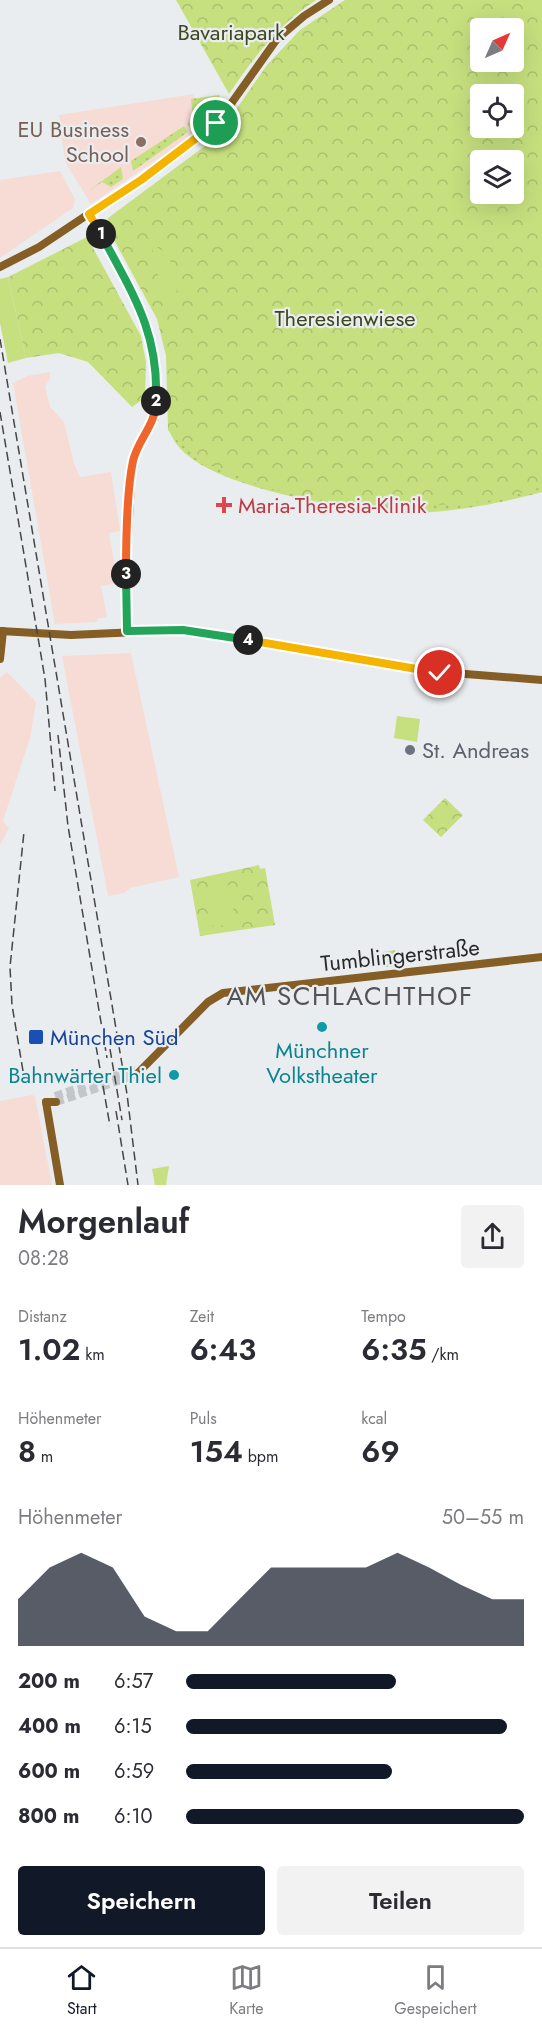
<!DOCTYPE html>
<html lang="de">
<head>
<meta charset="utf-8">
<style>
	body { margin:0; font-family:Jost,sans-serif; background:#f2f2f3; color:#2b2b33; height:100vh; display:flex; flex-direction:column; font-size:22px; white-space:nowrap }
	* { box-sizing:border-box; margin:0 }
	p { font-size:20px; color:#7c7c81 }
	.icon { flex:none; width:33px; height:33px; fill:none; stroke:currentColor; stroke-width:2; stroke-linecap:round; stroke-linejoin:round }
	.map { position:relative; height:1185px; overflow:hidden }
	.details { display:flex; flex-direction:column; background:#fff; flex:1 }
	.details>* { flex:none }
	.needle { width:39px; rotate:45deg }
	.controls { position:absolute; left:470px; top:18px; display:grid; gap:12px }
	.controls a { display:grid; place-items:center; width:54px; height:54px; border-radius:6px; background:#fff; box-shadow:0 6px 24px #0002; font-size:30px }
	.pin { position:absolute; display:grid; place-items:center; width:51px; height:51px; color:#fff; margin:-26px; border:3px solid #fff; border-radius:50%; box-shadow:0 2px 6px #0007 }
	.km { position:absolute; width:30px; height:30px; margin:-15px; border-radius:50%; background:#222; color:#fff; font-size:16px; line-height:30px; text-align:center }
	.round { display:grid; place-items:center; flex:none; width:63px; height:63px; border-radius:6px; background:#f2f2f3 }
	.headline { display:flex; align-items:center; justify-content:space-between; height:102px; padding:0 18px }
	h1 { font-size:33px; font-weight:600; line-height:45px }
	.stats { display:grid; grid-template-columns:repeat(3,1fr); gap:9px; height:102px; padding:6px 18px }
	.stats div { display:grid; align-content:center }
	.stats b { font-size:30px; font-weight:600 }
	.stats small { font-size:16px; font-weight:400 }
	.stats p { font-size:16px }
	.chart { height:168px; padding:12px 18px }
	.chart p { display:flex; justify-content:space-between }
	.chart svg { width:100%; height:108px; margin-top:6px; fill:#111827; opacity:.7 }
	.button { display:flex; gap:12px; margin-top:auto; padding:12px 18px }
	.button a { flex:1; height:69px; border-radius:6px; background:#111827; color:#fff; font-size:24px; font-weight:600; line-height:69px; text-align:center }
	.button a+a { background:#f2f2f3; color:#2b2b33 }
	ul { padding:0 18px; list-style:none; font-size:20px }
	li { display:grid; grid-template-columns:96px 72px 1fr; align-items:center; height:45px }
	li i { height:15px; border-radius:8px; background:#111827 }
	.dock { display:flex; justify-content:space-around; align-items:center; height:84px; border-top:2px solid #e1e1e2; background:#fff; font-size:16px; color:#7c7c81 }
	.dock a { display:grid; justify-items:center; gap:3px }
	.dock .current { color:#111827 }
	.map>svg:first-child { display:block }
	.commercial { fill:#f6dcd5 }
	.grass { fill:url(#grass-dots) }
	.park { fill:url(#park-crowns); fill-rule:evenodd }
	.garden { fill:#c6e07f }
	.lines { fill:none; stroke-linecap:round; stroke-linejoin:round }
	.secondary-tunnel { stroke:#c3c6c8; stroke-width:8; stroke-dasharray:8 4; stroke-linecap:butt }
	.secondary { stroke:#855e26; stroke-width:8 }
	.rail { stroke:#444547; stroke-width:1.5; stroke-dasharray:9 4.5; stroke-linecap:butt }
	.split-1-casing { stroke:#fff; stroke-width:12 }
	.split-2-casing { stroke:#fff; stroke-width:12 }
	.split-3-casing { stroke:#fff; stroke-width:12 }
	.split-4-casing { stroke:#fff; stroke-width:12 }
	.split-5-casing { stroke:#fff; stroke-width:12 }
	.split-1 { stroke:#f5b400; stroke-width:8 }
	.split-2 { stroke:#22a559; stroke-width:8 }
	.split-3 { stroke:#f0652b; stroke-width:8 }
	.split-4 { stroke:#22a559; stroke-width:8 }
	.split-5 { stroke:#f5b400; stroke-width:8 }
	.education-dot { fill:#8d6e63; stroke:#eaedf0; stroke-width:2 }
	.health-dot { fill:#e0444e; stroke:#eaedf0; stroke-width:2 }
	.worship-dot { fill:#6b7280; stroke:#eaedf0; stroke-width:2 }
	.culture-dot { fill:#0f9aa8; stroke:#eaedf0; stroke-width:2 }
	.transit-dot { fill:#1a4fb4; stroke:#eaedf0; stroke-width:2 }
	.labels { text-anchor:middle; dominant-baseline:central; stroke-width:4.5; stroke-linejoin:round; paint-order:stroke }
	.park-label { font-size:22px; fill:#3d471e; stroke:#eaedf0 }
	.education-label { font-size:22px; fill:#785e54; stroke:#eaedf0; text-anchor:end }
	.health-label { font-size:22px; fill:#be3a42; stroke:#eaedf0; text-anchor:start }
	.worship-label { font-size:22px; fill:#5b616d; stroke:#eaedf0; text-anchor:start }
	.street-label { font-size:22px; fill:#272829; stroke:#eaedf0 }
	.transit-label { font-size:22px; fill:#164399; stroke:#eaedf0; text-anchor:start }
	.culture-label { font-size:22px; fill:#0d838f; stroke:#eaedf0 }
	.quarter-label { font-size:26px; letter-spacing:1.5px; fill:#515356; stroke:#eaedf0 }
</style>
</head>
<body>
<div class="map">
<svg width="542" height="1185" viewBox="0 0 542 1185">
	<defs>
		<pattern id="grass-dots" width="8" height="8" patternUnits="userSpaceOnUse" patternTransform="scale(1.5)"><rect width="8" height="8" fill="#c6e07f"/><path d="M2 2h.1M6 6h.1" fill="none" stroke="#aac06e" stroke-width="1.8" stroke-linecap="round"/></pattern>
		<pattern id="park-crowns" width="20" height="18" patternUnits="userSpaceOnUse" patternTransform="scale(1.5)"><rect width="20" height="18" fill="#c6e07f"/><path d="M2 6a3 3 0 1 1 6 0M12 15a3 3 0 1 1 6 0" fill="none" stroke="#aac06e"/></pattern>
	</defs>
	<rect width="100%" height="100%" fill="#eaedf0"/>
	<g class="commercial">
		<path d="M 194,94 L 199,131 L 91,204 L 65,162 L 59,115 Z"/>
		<path d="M 60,171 L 75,199 L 73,208 L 0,258 L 0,180 Z"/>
		<path d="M 50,372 L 50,379 L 45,386 L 50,407 L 64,422 L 74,463 L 80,477 L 111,472 L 120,531 L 109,533 L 118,583 L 101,586 L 107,617 L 97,619 L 97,622 L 55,624 L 13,383 L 27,376 Z"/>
		<path d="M 131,653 L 179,877 L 130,888 L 124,893 L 108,896 L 62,656 Z"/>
		<path d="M 7,672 L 36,702 L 30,738 L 3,821 L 9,828 L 0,845 L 0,678 Z"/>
		<path d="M 32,1095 L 35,1096 L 52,1185 L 0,1185 L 0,1101 Z"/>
	</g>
	<g class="grass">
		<path d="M 219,95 L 222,103 L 192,130 L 187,124 L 193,119 L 191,99 Z"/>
		<path d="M 184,126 L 188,132 L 133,171 L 131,161 Z"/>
		<path d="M 121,167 L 123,179 L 111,187 L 102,182 L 87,192 Z"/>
		<path d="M 169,424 L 373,506 L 372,511 C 328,504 171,482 169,424 Z"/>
		<path d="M 542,458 L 542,492 C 515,500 407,524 388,506 Z"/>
	</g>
	<g class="park">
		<path d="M 176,0 L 316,0 C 278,25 254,57 229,94 Z"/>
		<path d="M 345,0 L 542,0 L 542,487 L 497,500 L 381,510 L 266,488 L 206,462 L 173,437 L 168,430 L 166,356 L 157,319 L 107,227 L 108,218 L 217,137 L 267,65 L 300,30 ZM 480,28 L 513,28 L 513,62 L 480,62 ZM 480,94 L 513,94 L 513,128 L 480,128 ZM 480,160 L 513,160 L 513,194 L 480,194 Z"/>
		<path d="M 87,237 L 141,336 L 146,362 L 145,398 L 132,407 L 88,362 L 59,353 L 26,358 L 8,277 Z"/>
		<path d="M 445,798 L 463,815 L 441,837 L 423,820 Z"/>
		<path d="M 259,865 L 260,869 L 265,868 L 275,925 L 200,936 L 190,880 Z"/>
		<path d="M 395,950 L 397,966 L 384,967 L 383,952 Z"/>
	</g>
	<g class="garden">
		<path d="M 152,244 L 169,255 L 177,291 L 166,303 L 156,269 Z"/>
		<path d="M 8,277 L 26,358 L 8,363 L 0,323 L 0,279 Z"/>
		<path d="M 397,716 L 420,719 L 417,742 L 394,738 Z"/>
		<path d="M 229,885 L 236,923 L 213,927 L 206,889 Z"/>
		<path d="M 169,1166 L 166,1185 L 155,1185 L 152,1169 Z"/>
	</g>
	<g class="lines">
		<g class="secondary-tunnel">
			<path d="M 55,1096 L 135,1069"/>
			<path d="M 56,1102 L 136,1075"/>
		</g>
		<g class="secondary">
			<path d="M 89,214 L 145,318 L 156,368 L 155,418 L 138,448 L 132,467 L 126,570 L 127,631"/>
			<path d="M 0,267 L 39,247 L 141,179 L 206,132 L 223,115 L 277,39 L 304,16 L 329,0"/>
			<path d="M 0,631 L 71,635 L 183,630 L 415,670 L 542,680"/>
			<path d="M 0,659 L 3,631"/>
			<path d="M 136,1075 L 208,1002 L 223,993 L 542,957"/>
			<path d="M 46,1102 L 60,1185"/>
			<path d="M 46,1102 L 56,1102"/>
		</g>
		<g class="rail">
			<path d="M 0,339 L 127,1094 L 138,1185"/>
			<path d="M 0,412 L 45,679 L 55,791"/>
			<path d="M 58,735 L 68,826 L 107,1058"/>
			<path d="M 96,1046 L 110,1126"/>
			<path d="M 110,1049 L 122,1120"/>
			<path d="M 23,1071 L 12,1005 L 10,967 L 24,832"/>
			<path d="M 116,1111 L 128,1185"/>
		</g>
	</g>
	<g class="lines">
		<defs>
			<path id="split-1" d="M 101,234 L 89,214 L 141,180 L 216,123"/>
			<path id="split-2" d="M 101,234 C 132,293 159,331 156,401"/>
			<path id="split-3" d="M 126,574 C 126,545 127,489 133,461 C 138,439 156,425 156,401"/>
			<path id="split-4" d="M 126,574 L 127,631 L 183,630 L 248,640"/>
			<path id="split-5" d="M 248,640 L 440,673"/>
		</defs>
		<use href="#split-1" class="split-1-casing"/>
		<use href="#split-2" class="split-2-casing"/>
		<use href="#split-3" class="split-3-casing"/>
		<use href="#split-4" class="split-4-casing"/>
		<use href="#split-5" class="split-5-casing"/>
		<use href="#split-1" class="split-1"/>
		<use href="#split-2" class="split-2"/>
		<use href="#split-3" class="split-3"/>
		<use href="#split-4" class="split-4"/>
		<use href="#split-5" class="split-5"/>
	</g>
	<circle class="education-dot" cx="141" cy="142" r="6"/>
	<path class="health-dot" d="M221 496h6v6h6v6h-6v6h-6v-6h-6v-6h6z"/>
	<circle class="worship-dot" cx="410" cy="750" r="6"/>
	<g class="culture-dot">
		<circle cx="322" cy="1027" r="6"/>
		<circle cx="174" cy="1075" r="6"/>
	</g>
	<rect class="transit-dot" x="28" y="1029" width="16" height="16" rx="3"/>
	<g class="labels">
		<g class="park-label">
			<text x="231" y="32">Bavariapark</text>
			<text x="345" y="318">Theresienwiese</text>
		</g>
		<g class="education-label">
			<text x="129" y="129">EU Business<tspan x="129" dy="25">School</tspan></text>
		</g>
		<g class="health-label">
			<text x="238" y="505">Maria-Theresia-Klinik</text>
		</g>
		<g class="worship-label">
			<text x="422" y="750">St. Andreas</text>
		</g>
		<g class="street-label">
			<text transform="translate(400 955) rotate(-6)">Tumblingerstraße</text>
		</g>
		<g class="transit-label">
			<text x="50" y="1037">München Süd</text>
		</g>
		<g class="culture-label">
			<text x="322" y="1050">Münchner<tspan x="322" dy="25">Volkstheater</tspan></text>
			<text x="162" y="1075" text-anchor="end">Bahnwärter Thiel</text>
		</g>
		<g class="quarter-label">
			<text x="350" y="996">AM SCHLACHTHOF</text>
		</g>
	</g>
</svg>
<div class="controls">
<a><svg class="needle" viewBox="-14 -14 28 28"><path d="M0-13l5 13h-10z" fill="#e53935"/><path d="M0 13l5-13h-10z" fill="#7c7c81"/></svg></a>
<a><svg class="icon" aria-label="locate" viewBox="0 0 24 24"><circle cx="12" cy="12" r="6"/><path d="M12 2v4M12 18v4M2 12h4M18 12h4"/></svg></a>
<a><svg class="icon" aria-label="layers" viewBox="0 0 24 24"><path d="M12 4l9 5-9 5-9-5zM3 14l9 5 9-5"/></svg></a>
</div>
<div class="pin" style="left:216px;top:123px;background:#1e9e55"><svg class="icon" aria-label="arrive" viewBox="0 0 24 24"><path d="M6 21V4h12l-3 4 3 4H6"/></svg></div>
<div class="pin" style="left:440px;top:673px;background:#d93025"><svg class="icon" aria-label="check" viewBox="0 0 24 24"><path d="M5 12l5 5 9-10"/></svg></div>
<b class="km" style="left:101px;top:234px">1</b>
<b class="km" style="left:156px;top:401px">2</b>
<b class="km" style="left:126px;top:574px">3</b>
<b class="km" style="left:248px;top:640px">4</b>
</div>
<section class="details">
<div class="headline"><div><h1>Morgenlauf</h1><p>08:28</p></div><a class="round"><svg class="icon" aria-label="share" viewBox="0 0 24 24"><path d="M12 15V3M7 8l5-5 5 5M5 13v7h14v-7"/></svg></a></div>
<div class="stats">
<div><p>Distanz</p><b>1.02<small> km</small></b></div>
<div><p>Zeit</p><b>6:43</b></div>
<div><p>Tempo</p><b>6:35<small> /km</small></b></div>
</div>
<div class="stats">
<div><p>Höhenmeter</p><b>8<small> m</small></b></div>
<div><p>Puls</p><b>154<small> bpm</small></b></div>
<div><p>kcal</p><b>69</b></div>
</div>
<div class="chart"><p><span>Höhenmeter</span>50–55 m</p>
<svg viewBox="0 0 160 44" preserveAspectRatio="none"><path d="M0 44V25L10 12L20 6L30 12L40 32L50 38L60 38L70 25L80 12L90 12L100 12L110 12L120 6L130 12L140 19L150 25L160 25V44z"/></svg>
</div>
<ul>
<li><b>200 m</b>6:57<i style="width:62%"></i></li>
<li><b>400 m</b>6:15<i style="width:95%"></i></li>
<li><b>600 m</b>6:59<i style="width:61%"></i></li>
<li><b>800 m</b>6:10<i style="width:100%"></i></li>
</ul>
<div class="button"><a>Speichern</a><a>Teilen</a></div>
</section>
<nav class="dock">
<a class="current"><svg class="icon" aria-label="home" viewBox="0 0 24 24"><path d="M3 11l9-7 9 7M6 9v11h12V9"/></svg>Start</a>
<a><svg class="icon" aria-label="map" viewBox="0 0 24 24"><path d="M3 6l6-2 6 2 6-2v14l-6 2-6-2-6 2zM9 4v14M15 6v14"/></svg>Karte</a>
<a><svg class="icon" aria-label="saved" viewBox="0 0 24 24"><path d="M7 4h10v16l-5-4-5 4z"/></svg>Gespeichert</a>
</nav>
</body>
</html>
